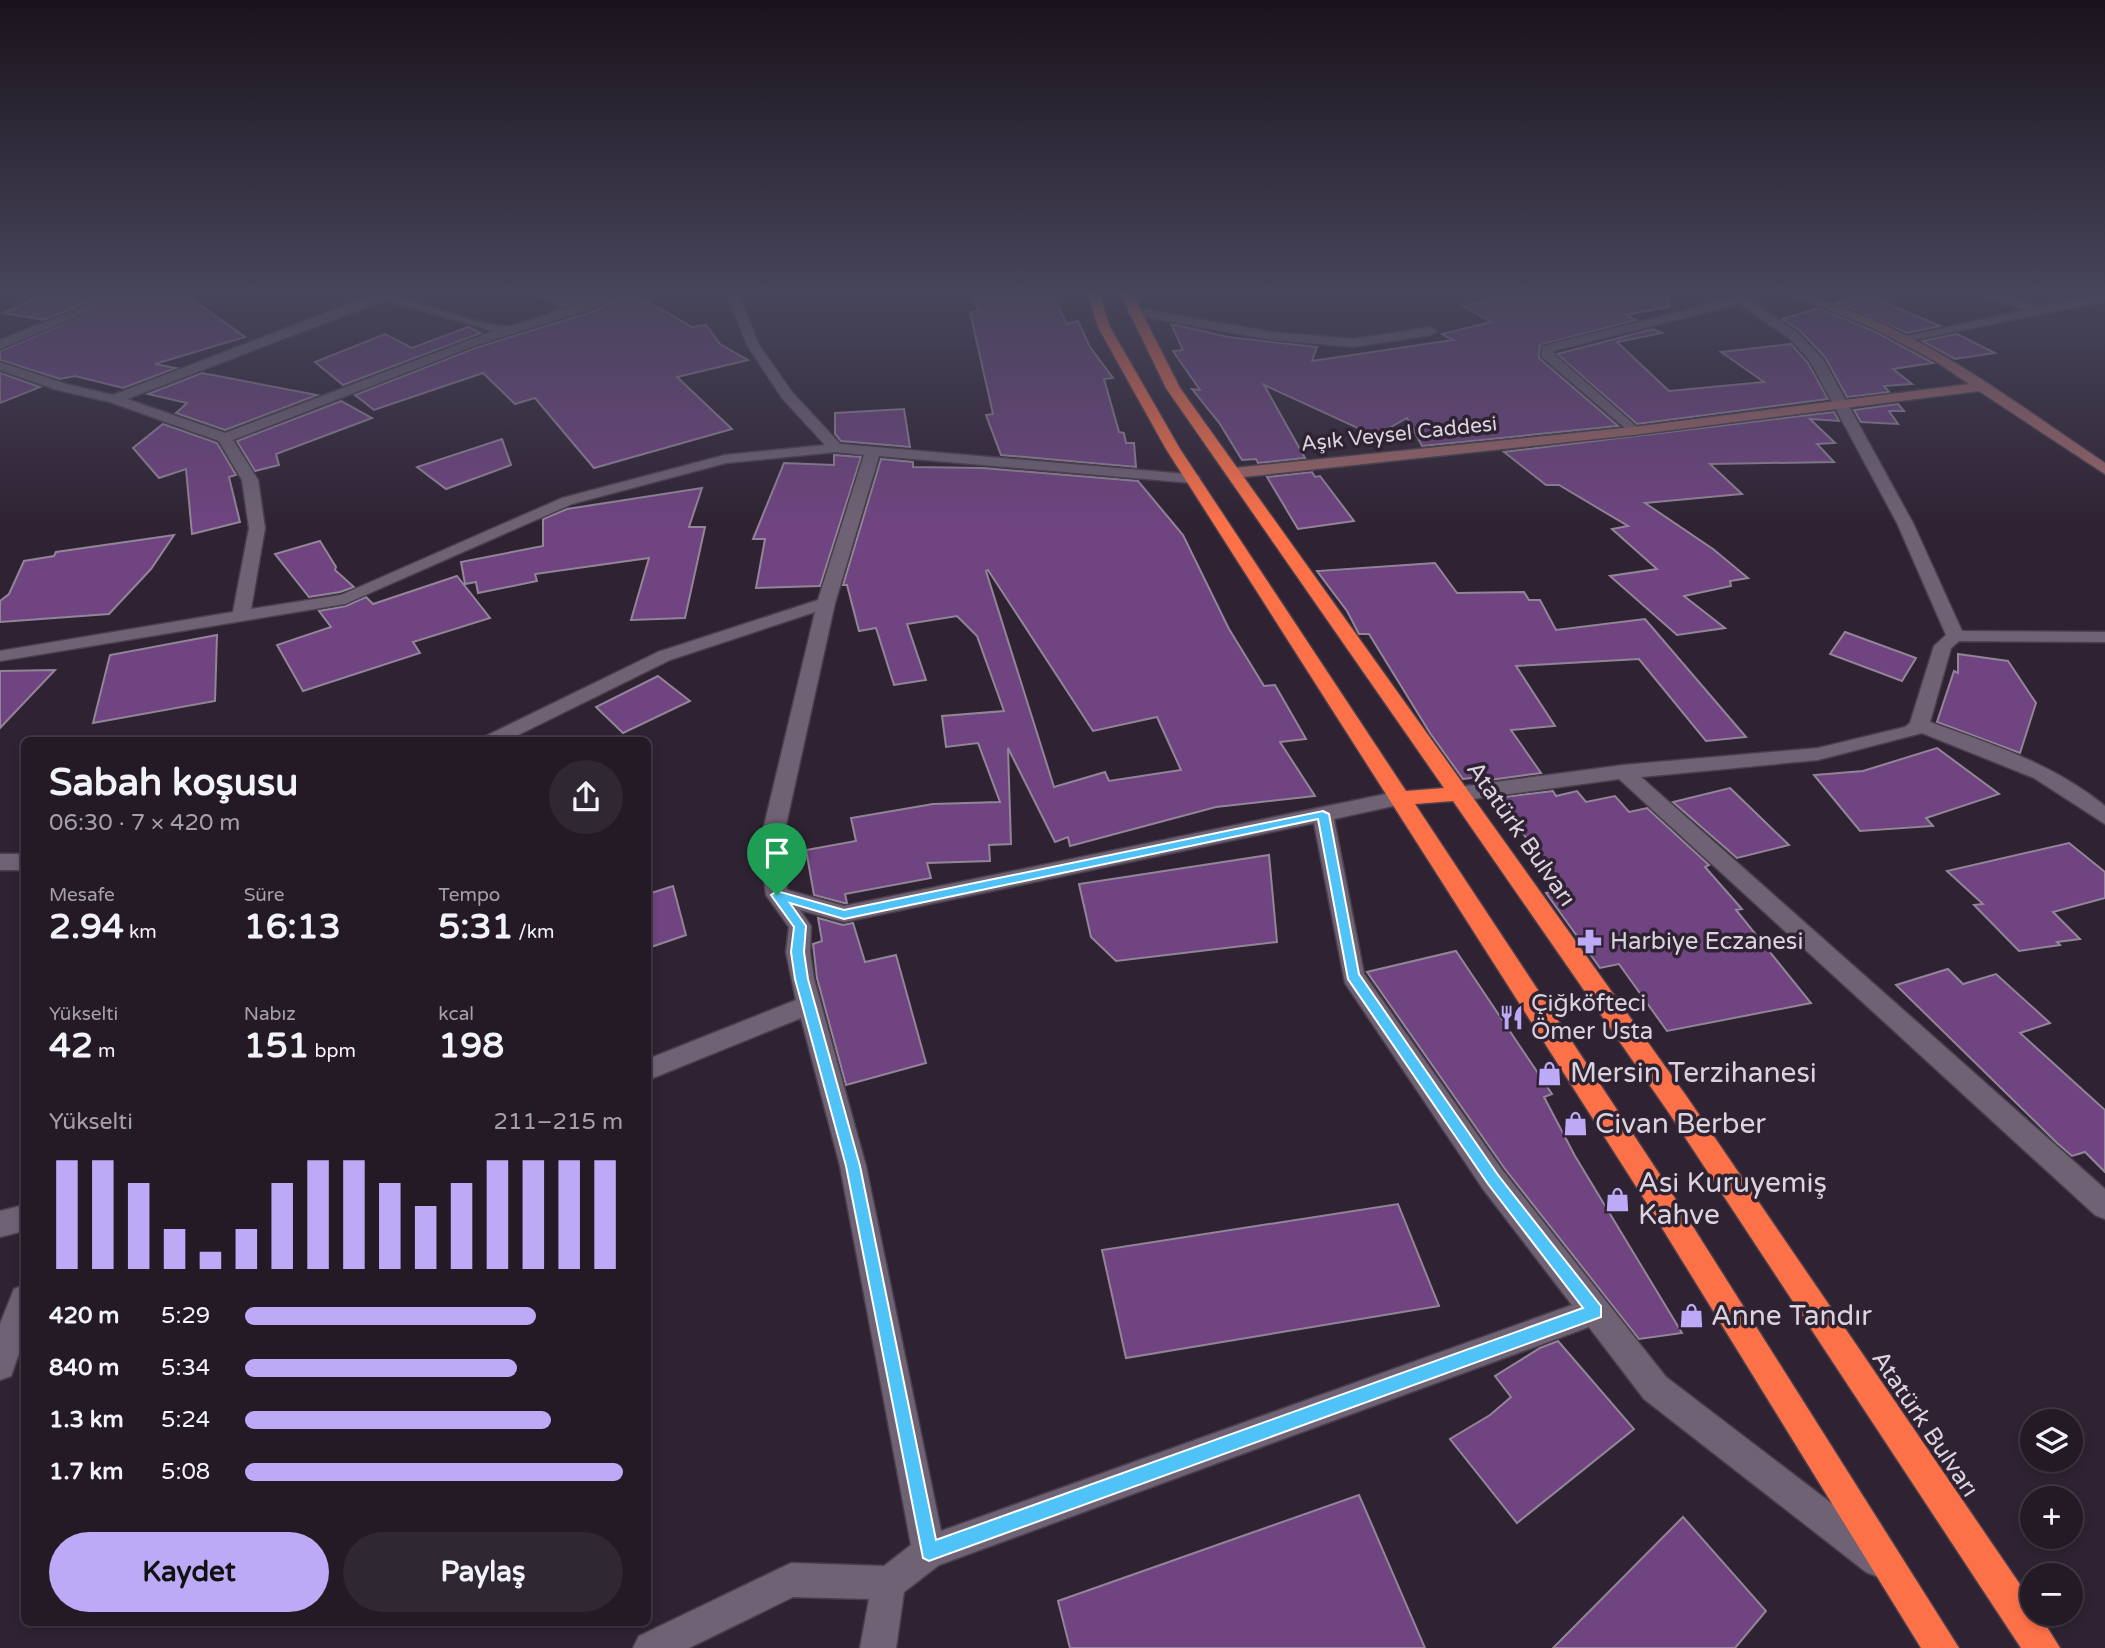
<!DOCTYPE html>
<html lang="tr">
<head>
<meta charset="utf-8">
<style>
	body { margin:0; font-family:"Varela Round",sans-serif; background:#2f2732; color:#f1f3f6; height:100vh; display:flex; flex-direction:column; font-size:26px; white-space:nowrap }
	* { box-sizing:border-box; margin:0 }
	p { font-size:23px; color:#a3a1a7 }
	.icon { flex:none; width:38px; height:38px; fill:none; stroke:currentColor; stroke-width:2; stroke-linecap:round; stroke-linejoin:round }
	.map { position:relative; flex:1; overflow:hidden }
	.details { position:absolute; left:21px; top:737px; width:630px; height:889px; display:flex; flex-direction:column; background:#231a26; border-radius:10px; box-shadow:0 4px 10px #0003,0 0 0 2px #403843 }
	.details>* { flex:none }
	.controls { position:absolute; left:2020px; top:1409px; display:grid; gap:14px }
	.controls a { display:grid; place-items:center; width:63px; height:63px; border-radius:50%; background:#231a26; box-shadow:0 4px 10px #0003,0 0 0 2px #403843; font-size:35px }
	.pin { position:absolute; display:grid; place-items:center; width:60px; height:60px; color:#fff; margin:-72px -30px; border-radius:50% 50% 50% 0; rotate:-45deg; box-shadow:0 0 7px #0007 }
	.pin .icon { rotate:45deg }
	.round { display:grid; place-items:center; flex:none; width:74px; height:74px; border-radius:37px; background:#2f2732 }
	.summary { display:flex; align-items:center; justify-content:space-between; height:119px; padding:0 28px }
	h1 { font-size:38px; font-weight:700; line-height:52px }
	.stats { display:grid; grid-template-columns:repeat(3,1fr); gap:10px; height:119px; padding:7px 28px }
	.stats div { display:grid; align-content:center }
	.stats b { font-size:35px; font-weight:700 }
	.stats small { font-size:19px; font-weight:400 }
	.stats p { font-size:19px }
	.chart { height:196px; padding:14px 28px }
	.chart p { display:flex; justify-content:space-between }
	.chart svg { width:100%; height:126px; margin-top:7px; stroke:#bcaaf6; stroke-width:6 }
	.cta { display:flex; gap:14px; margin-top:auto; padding:14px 28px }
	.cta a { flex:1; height:80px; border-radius:42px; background:#bcaaf6; color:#111; font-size:28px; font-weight:700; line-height:80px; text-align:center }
	.cta a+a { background:#2f2732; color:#f1f3f6 }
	ul { padding:0 28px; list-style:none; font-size:23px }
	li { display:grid; grid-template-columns:112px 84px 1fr; align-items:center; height:52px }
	li i { height:18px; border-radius:9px; background:#bcaaf6 }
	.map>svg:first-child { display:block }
	.building { fill:#6f4480; stroke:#928598; stroke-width:2; fill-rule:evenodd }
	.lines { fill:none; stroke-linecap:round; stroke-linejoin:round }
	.street-casing { stroke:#4a404d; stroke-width:3 }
	.secondary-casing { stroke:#4a404d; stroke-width:3 }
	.highway-casing { stroke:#4a404d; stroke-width:3 }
	.street { fill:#6f6274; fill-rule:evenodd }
	.secondary { fill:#9a6667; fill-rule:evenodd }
	.highway { fill:#fd7149; fill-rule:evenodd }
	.route { fill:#4fc3f7; stroke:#fff; stroke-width:2; fill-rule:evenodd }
	.labels { text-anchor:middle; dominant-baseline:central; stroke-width:7; stroke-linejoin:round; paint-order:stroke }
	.far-street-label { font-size:21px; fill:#dbd3de; stroke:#2f2333 }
	.street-label { font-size:24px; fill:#dbd3de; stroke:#2f2333 }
	.poi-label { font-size:24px; fill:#dbd3de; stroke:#2f2333; text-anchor:start }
	.near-poi-label { font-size:28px; fill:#dbd3de; stroke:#2f2333; text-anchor:start }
</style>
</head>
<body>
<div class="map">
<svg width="2105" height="1648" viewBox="0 0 2105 1648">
	<rect width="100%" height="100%" fill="#2f2333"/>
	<g class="building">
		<path d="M 48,293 L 109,293 L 44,320 L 3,313 Z"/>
		<path d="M 136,293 L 183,293 L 245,337 L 155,364 L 176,368 L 123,388 L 75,376 L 60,379 L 0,360 L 0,351 Z"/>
		<path d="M 536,293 L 600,293 L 562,306 Z"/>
		<path d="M 625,293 L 633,293 L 692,327 L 706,325 L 720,344 L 748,360 L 677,377 L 732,429 L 594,468 L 535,398 L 515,404 L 483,373 L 374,410 L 355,395 L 475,348 L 595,311 Z"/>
		<path d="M 970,293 L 1051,293 L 1067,324 L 1078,321 L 1090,347 L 1113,378 L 1104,379 L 1119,432 L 1124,433 L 1126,443 L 1134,443 L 1136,467 L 1001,455 L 986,415 L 993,414 L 970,312 L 979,311 Z"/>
		<path d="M 1513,293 L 1667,293 L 1669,307 L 1626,315 L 1636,320 L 1540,345 L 1539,358 L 1618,426 L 1422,446 L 1407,418 L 1375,436 L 1264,385 L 1305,458 L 1258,463 L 1256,459 L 1242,460 L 1220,424 L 1192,389 L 1200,390 L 1173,351 L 1183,350 L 1171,324 L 1228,337 L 1317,347 L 1312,361 L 1453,340 L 1442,334 L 1491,322 L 1463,306 Z"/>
		<path d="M 1865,294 L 1940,326 L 1907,333 L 1837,303 Z"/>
		<path d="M 1818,308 L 1874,331 L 1933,363 L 1893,369 L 1912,384 L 1884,386 L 1889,392 L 1847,397 L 1825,357 L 1799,330 L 1782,319 Z"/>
		<path d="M 468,327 L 481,333 L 343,385 L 315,362 L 385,334 L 412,348 Z"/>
		<path d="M 1653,329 L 1662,333 L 1617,342 L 1669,391 L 1764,382 L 1721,352 L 1791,344 L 1808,363 L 1828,399 L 1637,424 L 1557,354 Z"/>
		<path d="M 1957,334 L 1995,353 L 1955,359 L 1922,341 Z"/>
		<path d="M 0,373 L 40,387 L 0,403 Z"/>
		<path d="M 202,373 L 317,395 L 225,430 L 176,413 L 187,403 L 148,394 Z"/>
		<path d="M 341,401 L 372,418 L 276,454 L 279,465 L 255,471 L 237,441 Z"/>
		<path d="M 1898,404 L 1904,411 L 1889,411 L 1898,424 L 1861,422 L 1854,410 Z"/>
		<path d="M 904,409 L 910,447 L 841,441 L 835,434 L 835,413 Z"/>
		<path d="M 1834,412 L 1839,421 L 1810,419 L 1835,443 L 1817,444 L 1834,462 L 1710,464 L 1742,494 L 1645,503 L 1713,549 L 1748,578 L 1730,581 L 1731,586 L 1684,596 L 1725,628 L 1677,635 L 1610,576 L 1657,569 L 1612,529 L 1628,526 L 1559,485 L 1546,485 L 1504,452 Z"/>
		<path d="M 163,424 L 217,443 L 236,475 L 229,477 L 240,522 L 192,534 L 186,469 L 159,478 L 133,448 Z"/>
		<path d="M 502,439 L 511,465 L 446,489 L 417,467 Z"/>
		<path d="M 834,455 L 861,457 L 820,586 L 756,588 L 765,539 L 753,539 L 784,463 L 834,465 Z"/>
		<path d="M 881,459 L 913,462 L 913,467 L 983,468 L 1138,481 L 1183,535 L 1229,629 L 1264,686 L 1275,685 L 1306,739 L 1280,742 L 1315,796 L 1216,807 L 1070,846 L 1068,837 L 1055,842 L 1008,748 L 1011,844 L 989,845 L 990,861 L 927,863 L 931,878 L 845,894 L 847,903 L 844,903 L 814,895 L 806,850 L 856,841 L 851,818 L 933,804 L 1000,802 L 978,743 L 946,747 L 942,716 L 1004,711 L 977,636 L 957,616 L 907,624 L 926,680 L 894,685 L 876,628 L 859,631 L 847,585 L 843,585 ZM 988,570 L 1093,731 L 1157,717 L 1181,770 L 1109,781 L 1105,772 L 1054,787 L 986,571 Z"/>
		<path d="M 1312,472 L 1315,477 L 1320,476 L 1354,521 L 1298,529 L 1267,477 Z"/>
		<path d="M 702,488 L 689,527 L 705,527 L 685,618 L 631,620 L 649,558 L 535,574 L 537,581 L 478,593 L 476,582 L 465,584 L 461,562 L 543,546 L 543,519 L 567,509 Z"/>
		<path d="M 174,535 L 151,569 L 109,614 L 0,622 L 0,601 L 9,594 L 24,561 L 54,556 L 56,552 Z"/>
		<path d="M 320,541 L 336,567 L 335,570 L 354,587 L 340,592 L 309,597 L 275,554 Z"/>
		<path d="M 1435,563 L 1457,593 L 1524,592 L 1529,600 L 1540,600 L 1556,630 L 1645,619 L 1746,737 L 1706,741 L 1639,659 L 1516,666 L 1555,726 L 1511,730 L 1541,773 L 1483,781 L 1480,777 L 1463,779 L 1430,733 L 1369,634 L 1359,634 L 1347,611 L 1317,571 Z"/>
		<path d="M 457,576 L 490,618 L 413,642 L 420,653 L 303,691 L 277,645 L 331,627 L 319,611 L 346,606 L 366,597 L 373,604 Z"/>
		<path d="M 1845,632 L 1916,658 L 1902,681 L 1830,654 Z"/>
		<path d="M 217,635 L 215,701 L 93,723 L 110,655 Z"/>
		<path d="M 1958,654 L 2008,661 L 2036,703 L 2020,753 L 1937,722 L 1954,671 L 1958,673 Z"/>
		<path d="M 55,670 L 0,728 L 0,671 Z"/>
		<path d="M 658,676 L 690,701 L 623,733 L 596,707 Z"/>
		<path d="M 1937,748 L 1999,794 L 1926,818 L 1933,826 L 1860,831 L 1814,775 L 1863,771 Z"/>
		<path d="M 1730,788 L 1789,845 L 1737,858 L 1673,802 Z"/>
		<path d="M 1553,791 L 1556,796 L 1577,791 L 1586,802 L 1615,796 L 1629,812 L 1647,808 L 1709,865 L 1705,867 L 1742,909 L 1736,910 L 1811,1003 L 1667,1031 L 1619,964 L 1600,968 L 1546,893 L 1565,889 L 1496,798 Z"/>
		<path d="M 2069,843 L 2105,872 L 2105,898 L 2053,912 L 2080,939 L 2057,942 L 2060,945 L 2019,951 L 1974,905 L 1983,904 L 1947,871 Z"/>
		<path d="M 1269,855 L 1277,942 L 1116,961 L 1091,937 L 1079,884 Z"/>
		<path d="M 673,886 L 686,935 L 648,948 L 648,894 Z"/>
		<path d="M 818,918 L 843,925 L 853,923 L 865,962 L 896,955 L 926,1063 L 846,1085 L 817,978 L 813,944 L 822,941 Z"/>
		<path d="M 1456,951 L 1552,1094 L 1544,1097 L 1575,1156 L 1682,1333 L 1639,1339 L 1505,1169 L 1367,972 Z"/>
		<path d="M 1948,969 L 1963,984 L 1996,974 L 2050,1023 L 2020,1033 L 2105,1110 L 2105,1172 L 2085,1152 L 2072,1156 L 2057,1143 L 1896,985 Z"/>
		<path d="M 1398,1204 L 1439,1306 L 1126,1358 L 1102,1250 Z"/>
		<path d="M 1558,1341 L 1634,1429 L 1517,1523 L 1450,1439 L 1490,1415 L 1511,1397 L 1495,1376 L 1540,1348 Z"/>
		<path d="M 1359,1495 L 1425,1648 L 1070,1648 L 1058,1601 Z"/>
		<path d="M 1683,1517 L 1766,1611 L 1735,1648 L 1553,1648 Z"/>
	</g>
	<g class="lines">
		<defs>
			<g id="street">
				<path d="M 117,293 L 134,293 L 0,349 L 0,340 Z"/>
				<path d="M 377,293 L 389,293 C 408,300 494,329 508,326 C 545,320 586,293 622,293 L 594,308 L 474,346 L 233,440 L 258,480 L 265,528 L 251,609 L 341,595 L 562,498 L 725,455 L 825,445 L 782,398 L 747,345 L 726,293 L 738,293 L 759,345 L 792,392 L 840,444 L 1197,475 L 1200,478 L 1192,483 L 879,456 L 835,603 L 782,843 L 787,890 L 844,906 L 1400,791 L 1407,793 L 1410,798 L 1407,803 L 1334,819 L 1364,974 L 1503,1171 L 1666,1377 L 1890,1548 L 1895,1560 L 1890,1572 L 1878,1577 L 1866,1572 L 1644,1399 L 1589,1327 L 939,1565 L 904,1592 L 896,1648 L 860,1648 L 869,1599 L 793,1597 L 689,1648 L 633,1648 L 639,1636 L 791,1563 L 884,1566 L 911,1545 L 840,1166 L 801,1018 L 648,1080 L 648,1059 L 796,1000 L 786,952 L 789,927 L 766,895 L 760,843 L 815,612 L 670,660 L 508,740 L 483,740 L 486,736 L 658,652 L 818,600 L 864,455 L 836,452 L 726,463 L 572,504 L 345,604 L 0,661 L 0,651 L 233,612 L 249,528 L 242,480 L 219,441 L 110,402 L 57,390 L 0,370 L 0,362 L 66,384 L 113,395 ZM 385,300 L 493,331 L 225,433 L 127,399 ZM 1314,823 L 1345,983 L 1483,1189 L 1572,1305 L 941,1531 L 866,1166 L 814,979 L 810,952 L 811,926 L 800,910 L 844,922 Z"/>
				<path d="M 1732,293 L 1744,293 L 1746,298 L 1797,332 L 1823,359 L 1913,523 L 1962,631 L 2105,632 L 2105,642 L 1959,641 L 1951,648 L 1930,722 C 1991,744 2054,764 2105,806 L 2105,824 L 2034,778 L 1922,733 L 1818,760 L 1641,777 L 2105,1189 L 2105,1219 L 2095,1215 L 1619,779 L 1458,801 L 1448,794 L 1458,787 L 1623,765 L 1818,748 L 1905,727 L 1910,723 L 1934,646 L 1946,635 L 1897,523 L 1810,361 L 1789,338 L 1739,304 L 1554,351 L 1555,355 L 1638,428 L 1638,434 L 1633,435 L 1541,356 L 1543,346 L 1734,298 Z"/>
				<path d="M 1978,293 L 1998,293 L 2040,307 L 2105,293 L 2105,301 L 1905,342 L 1899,338 L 2025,310 Z"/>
				<path d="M 1132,307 L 1272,332 L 1353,339 L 1431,327 L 1437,331 L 1431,335 L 1353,347 L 1272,340 L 1128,314 L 1128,308 Z"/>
				<rect x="0" y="854" width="24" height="16"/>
				<path d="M 24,1205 L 24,1231 L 0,1237 L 0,1211 Z"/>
				<path d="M 24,1285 L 24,1339 L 11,1376 L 0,1380 L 0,1324 L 14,1289 Z"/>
			</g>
			<path id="secondary" d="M 1787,293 C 1810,293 1828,302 1849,310 C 1944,346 2021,407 2105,463 L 2105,474 L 1979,391 L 1633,435 L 1234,478 L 1226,473 L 1234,468 L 1633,427 L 1969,384 L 1935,361 L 1875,329 Z"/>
			<path id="highway" d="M 1087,293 L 1099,293 L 1110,327 L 1180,449 L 1406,791 L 1444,788 L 1166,388 L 1120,293 L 1132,293 L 1180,388 L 1687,1097 L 2032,1602 L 2032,1614 L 2039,1614 L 2060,1648 L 2021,1648 L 1669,1113 L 1453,801 L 1415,804 L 1666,1184 L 1959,1648 L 1921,1648 L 1646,1202 L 1166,449 L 1098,327 Z"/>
		</defs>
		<use href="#street" class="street-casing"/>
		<use href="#secondary" class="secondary-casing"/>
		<use href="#highway" class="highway-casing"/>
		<use href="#street" class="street"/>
		<use href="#secondary" class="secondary"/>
		<use href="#highway" class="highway"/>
	</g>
	<linearGradient id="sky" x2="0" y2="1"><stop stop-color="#1a131c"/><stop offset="0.56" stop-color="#47455b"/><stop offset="1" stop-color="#47455b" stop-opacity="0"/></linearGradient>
	<rect width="2105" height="524" fill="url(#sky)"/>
	<path class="route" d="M 1323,811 L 1329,814 L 1359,974 L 1498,1175 L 1601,1306 L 1601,1317 L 929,1561 L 923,1558 L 846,1166 L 795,979 L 791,952 L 794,927 L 771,895 L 777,891 L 844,910 ZM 1318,819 L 1348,979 L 1488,1184 L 1583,1308 L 936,1540 L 860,1166 L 808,979 L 804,952 L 806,926 L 790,903 L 844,919 Z"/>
	<defs>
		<symbol id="pharmacy-bare" viewBox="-9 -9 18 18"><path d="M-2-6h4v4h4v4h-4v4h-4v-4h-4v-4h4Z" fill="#bcaaf6" stroke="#2f2333" stroke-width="2.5" paint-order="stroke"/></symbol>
		<symbol id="restaurant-bare" viewBox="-9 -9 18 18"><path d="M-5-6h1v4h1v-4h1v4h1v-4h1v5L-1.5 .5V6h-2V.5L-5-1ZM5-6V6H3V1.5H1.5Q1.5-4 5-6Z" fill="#bcaaf6" stroke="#2f2333" stroke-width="2.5" paint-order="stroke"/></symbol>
		<symbol id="shop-bare" viewBox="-9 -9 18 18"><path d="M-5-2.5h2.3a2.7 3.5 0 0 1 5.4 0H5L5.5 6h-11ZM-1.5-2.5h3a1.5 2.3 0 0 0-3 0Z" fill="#bcaaf6" stroke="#2f2333" stroke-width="2.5" paint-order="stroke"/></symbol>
	</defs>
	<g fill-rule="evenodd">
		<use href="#pharmacy-bare" x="1572" y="924" width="35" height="35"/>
		<use href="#restaurant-bare" x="1494" y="1000" width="35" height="35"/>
		<use href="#shop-bare" x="1532" y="1056" width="35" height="35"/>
		<use href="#shop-bare" x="1558" y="1106" width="35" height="35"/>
		<use href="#shop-bare" x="1600" y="1182" width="35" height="35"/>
		<use href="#shop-bare" x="1674" y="1298" width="35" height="35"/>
	</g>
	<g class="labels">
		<g class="far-street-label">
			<text transform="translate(1399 434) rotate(-6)">Aşık Veysel Caddesi</text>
		</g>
		<g class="street-label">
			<text transform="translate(1521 834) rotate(55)">Atatürk Bulvarı</text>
			<text transform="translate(1925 1424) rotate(56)">Atatürk Bulvarı</text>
		</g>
		<g class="poi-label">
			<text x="1610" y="941">Harbiye Eczanesi</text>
			<text x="1531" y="1003">Çiğköfteci<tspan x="1531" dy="28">Ömer Usta</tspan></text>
		</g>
		<g class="near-poi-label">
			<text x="1570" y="1073">Mersin Terzihanesi</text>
			<text x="1595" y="1124">Civan Berber</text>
			<text x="1638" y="1183">Asi Kuruyemiş<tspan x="1638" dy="32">Kahve</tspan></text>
			<text x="1711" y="1316">Anne Tandır</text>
		</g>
	</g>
</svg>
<div class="controls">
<a><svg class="icon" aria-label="layers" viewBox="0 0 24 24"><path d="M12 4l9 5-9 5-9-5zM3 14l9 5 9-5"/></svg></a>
<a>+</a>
<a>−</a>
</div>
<div class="pin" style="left:777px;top:895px;background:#1e9e55"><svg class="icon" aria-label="arrive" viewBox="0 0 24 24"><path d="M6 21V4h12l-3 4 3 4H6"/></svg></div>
<section class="details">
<div class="summary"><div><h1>Sabah koşusu</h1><p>06:30 · 7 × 420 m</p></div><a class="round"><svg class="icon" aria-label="share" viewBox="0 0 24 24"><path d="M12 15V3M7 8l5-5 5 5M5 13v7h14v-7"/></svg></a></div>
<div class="stats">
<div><p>Mesafe</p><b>2.94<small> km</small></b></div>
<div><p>Süre</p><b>16:13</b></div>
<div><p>Tempo</p><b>5:31<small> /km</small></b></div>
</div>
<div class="stats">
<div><p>Yükselti</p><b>42<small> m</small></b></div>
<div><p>Nabız</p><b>151<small> bpm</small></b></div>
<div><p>kcal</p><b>198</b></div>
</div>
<div class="chart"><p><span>Yükselti</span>211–215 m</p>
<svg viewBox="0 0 160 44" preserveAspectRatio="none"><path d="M5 44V6M15 44V6M25 44V14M35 44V30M45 44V38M55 44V30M65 44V14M75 44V6M85 44V6M95 44V14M105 44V22M115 44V14M125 44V6M135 44V6M145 44V6M155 44V6"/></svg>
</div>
<ul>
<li><b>420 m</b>5:29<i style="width:77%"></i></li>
<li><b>840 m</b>5:34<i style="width:72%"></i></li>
<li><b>1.3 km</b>5:24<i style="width:81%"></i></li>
<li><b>1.7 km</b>5:08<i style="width:100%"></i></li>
</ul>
<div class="cta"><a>Kaydet</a><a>Paylaş</a></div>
</section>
</div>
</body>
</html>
